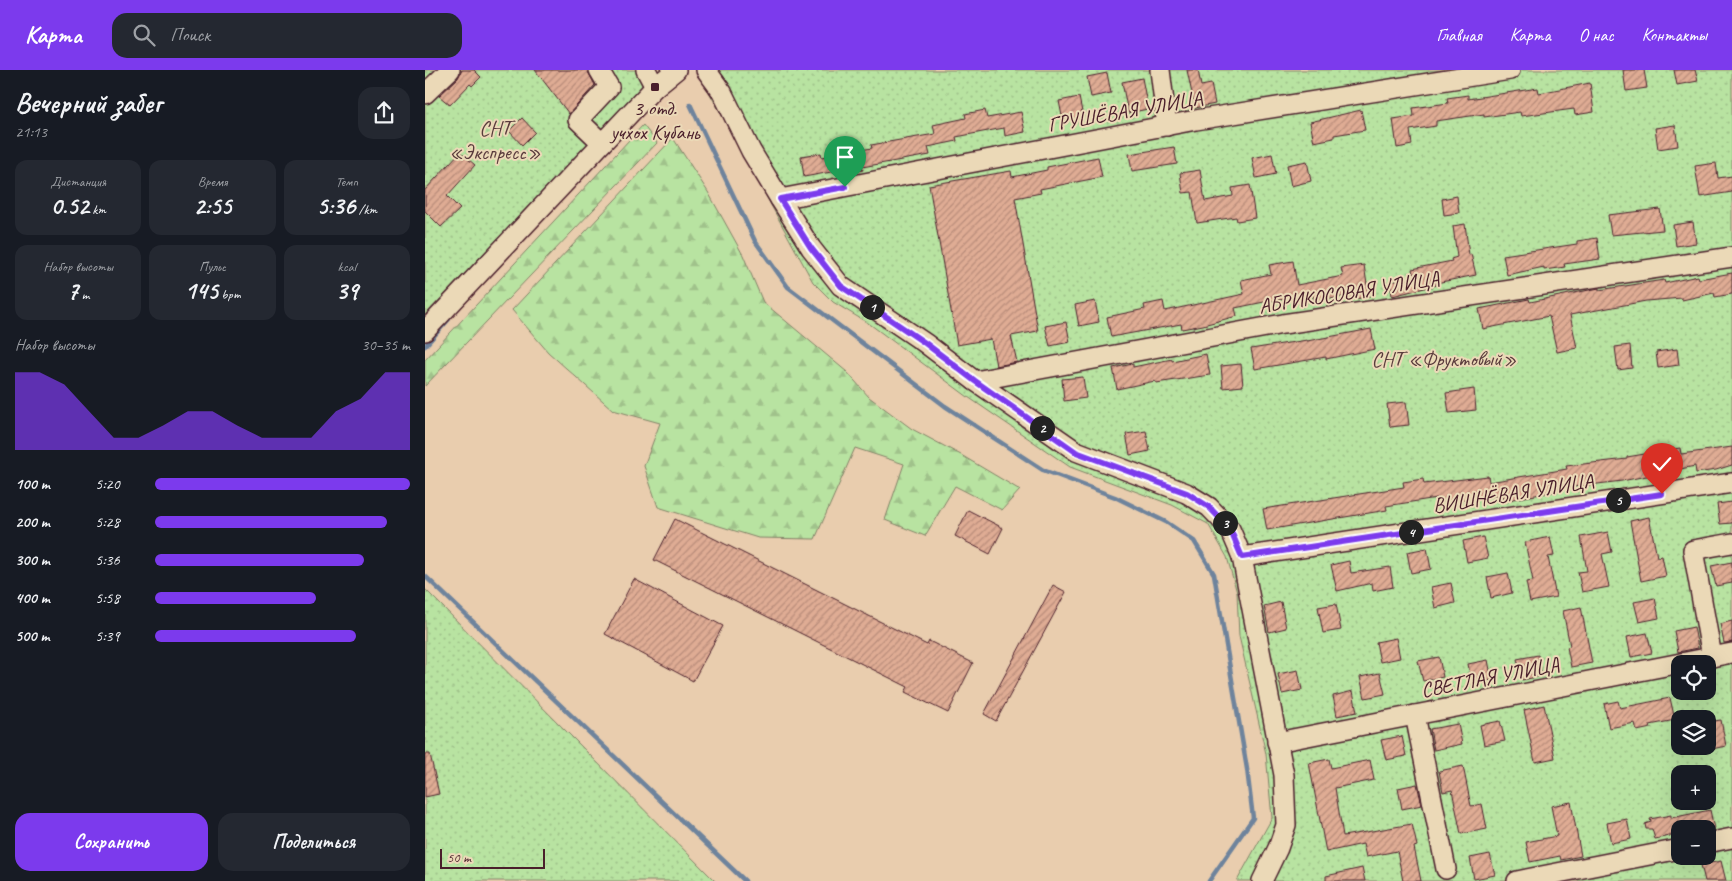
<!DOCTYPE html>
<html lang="ru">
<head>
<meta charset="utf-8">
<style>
	body { margin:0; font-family:Caveat,sans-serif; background:#242831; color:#f1f3f6; height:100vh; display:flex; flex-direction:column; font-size:19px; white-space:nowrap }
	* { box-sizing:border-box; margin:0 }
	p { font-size:16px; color:#9ea1a6 }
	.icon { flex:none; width:28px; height:28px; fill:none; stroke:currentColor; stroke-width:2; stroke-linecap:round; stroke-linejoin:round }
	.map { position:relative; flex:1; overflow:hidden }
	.sheet { display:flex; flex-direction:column; background:#171b24; width:425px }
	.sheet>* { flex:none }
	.buttons { position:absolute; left:1246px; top:585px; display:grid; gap:10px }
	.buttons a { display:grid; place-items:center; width:45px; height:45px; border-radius:10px; background:#171b24; box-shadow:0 5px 20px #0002; font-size:25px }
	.scale { position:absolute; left:15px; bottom:12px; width:105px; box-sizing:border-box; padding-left:5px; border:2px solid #4a1f2b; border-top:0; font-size:14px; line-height:18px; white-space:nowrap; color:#4a1f2b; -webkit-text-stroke:4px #ebd9b7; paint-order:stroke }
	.pin { position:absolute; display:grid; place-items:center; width:42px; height:42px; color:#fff; margin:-51px -21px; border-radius:50% 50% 50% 0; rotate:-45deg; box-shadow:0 0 5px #0007 }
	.pin .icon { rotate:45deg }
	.km { position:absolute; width:25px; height:25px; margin:-12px; border-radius:50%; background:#222; color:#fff; font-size:14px; line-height:25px; text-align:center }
	.round { display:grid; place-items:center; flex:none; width:52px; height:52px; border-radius:15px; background:#242831 }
	.summary { display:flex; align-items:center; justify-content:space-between; height:85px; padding:0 15px }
	h1 { font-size:28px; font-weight:800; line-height:38px }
	.stats { display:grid; grid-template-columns:repeat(3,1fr); gap:8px; height:85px; padding:5px 15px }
	.stats div { display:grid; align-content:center; border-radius:12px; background:#242831; text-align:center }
	.stats b { font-size:25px; font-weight:800 }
	.stats small { font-size:14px; font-weight:400 }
	.stats p { font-size:14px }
	.chart { height:140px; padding:10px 15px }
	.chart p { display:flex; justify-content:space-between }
	.chart svg { width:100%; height:90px; margin-top:5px; fill:#7c3aed; opacity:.7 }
	.button { display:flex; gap:10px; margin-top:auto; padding:10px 15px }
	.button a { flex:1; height:58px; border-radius:15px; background:#7c3aed; color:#fff; font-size:20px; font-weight:800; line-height:58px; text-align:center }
	.button a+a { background:#242831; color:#f1f3f6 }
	ul { padding:0 15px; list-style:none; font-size:16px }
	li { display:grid; grid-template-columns:80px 60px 1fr; align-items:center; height:38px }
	li i { height:12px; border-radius:6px; background:#7c3aed }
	header { display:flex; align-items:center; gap:30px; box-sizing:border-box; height:70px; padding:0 25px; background:#7c3aed; color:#fff }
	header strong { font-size:24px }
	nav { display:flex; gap:28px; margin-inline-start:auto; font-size:18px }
	.search { width:350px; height:45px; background:#242831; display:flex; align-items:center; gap:12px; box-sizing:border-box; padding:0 18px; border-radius:15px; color:#9ea1a6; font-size:19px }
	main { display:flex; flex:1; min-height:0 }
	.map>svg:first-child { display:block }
	.forest { fill:url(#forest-firs); stroke:#818166 }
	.garden { fill:url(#garden-dots); stroke:#818166; fill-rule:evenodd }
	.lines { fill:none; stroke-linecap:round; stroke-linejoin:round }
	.stream { stroke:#6e839c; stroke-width:4.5 }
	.building { fill:url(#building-hatch); stroke:#4a1f2b }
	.minor-casing { stroke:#4a1f2b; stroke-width:22 }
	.minor { stroke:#ebd9b7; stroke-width:19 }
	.route-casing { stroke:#fff; stroke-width:10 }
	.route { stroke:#7c3aed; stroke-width:6 }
	.poi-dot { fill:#4a1f2b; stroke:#ebd9b7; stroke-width:2 }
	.labels { text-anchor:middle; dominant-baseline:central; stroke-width:4; stroke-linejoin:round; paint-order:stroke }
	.poi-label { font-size:21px; fill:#4a1f2b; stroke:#ebd9b7 }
	.street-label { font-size:21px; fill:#4a1f2b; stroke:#ebd9b7 }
	.park-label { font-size:21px; fill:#5a3c3d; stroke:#ebd9b7 }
</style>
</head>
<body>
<header>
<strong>Карта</strong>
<div class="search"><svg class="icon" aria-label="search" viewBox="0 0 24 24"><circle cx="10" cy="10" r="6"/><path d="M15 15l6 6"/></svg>Поиск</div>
<nav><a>Главная</a><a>Карта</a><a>О нас</a><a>Контакты</a></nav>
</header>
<main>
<section class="sheet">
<div class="summary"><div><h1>Вечерний забег</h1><p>21:13</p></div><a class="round"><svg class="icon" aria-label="share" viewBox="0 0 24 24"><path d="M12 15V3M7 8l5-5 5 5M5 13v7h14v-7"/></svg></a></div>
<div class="stats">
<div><p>Дистанция</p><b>0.52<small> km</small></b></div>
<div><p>Время</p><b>2:55</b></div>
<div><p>Темп</p><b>5:36<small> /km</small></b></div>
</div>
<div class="stats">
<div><p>Набор высоты</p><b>7<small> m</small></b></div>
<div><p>Пульс</p><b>145<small> bpm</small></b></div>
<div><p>kcal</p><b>39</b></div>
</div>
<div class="chart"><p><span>Набор высоты</span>30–35 m</p>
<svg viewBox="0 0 160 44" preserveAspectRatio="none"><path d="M0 44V6L10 6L20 12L30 25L40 38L50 38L60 32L70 25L80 25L90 32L100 38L110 38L120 38L130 25L140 19L150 6L160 6V44z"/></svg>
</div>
<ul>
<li><b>100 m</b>5:20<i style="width:100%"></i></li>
<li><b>200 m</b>5:28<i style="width:91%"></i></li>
<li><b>300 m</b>5:36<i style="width:82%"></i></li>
<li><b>400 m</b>5:58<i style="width:63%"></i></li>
<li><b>500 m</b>5:39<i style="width:79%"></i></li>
</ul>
<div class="button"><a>Сохранить</a><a>Поделиться</a></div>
</section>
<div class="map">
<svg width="1307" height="811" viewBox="0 0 1307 811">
	<defs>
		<pattern id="forest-firs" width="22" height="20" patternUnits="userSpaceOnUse" patternTransform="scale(1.25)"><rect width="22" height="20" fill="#b8e3a1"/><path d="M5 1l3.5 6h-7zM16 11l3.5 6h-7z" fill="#a0c28b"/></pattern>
		<pattern id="garden-dots" width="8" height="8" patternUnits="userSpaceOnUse" patternTransform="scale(1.25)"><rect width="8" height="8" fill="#b8e3a1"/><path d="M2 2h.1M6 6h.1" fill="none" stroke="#a0c28b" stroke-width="1.8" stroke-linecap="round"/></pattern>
		<pattern id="building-hatch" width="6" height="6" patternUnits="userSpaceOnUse" patternTransform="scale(1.25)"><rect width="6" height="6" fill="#dfac94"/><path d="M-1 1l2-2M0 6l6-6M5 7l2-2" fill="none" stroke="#b78b79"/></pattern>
	</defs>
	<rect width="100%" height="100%" fill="#e9cdae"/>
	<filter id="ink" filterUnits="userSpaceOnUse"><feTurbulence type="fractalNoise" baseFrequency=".02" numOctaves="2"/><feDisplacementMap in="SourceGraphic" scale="10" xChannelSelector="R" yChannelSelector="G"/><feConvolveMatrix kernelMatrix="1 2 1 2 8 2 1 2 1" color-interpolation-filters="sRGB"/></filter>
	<g filter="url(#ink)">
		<g class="forest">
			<path d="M 218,55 L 232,73 L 0,316 L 0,290 Z"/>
			<path d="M 248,68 L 283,122 L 318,185 L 338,232 L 422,302 L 444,327 L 487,359 L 536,385 L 595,420 L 577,440 L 530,416 L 500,466 L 460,450 L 479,394 L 430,378 L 390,469 L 333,468 L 233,437 L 219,396 L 235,353 L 188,340 L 123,282 L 87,240 Z"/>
		</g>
		<g class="garden">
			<path d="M 0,0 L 233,0 L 0,245 Z"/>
			<path d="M 272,0 L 1307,0 L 1307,811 L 812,811 L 847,748 L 841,684 L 814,566 L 812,523 L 802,487 L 783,454 L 747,435 L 645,397 L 543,327 L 446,255 L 408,232 L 388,212 ZM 1255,594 L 1282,594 L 1282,621 L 1255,621 ZM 1255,649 L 1282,649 L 1282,676 L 1255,676 ZM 1255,704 L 1282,704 L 1282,731 L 1255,731 ZM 1255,759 L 1282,759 L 1282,786 L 1255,786 Z"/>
			<path d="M 0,519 L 290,811 L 0,811 Z"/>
		</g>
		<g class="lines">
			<g class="stream">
				<path d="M 265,34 L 330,171 L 363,217 L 520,336 L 618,400 L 690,427 L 741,452 L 769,471 L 789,504 L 822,699 L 828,748 L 784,811"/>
				<path d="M 0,276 L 24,249"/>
				<path d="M 0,506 L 320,811"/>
			</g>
		</g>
		<g class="building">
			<path d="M 49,0 L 56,7 L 47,16 L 45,14 L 25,35 L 14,26 L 33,8 L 37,0 Z"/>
			<path d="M 110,0 L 162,0 L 170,15 L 144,44 Z"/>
			<path d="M 762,0 L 773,0 L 776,16 L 786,14 L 790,34 L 770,38 Z"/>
			<path d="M 1198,0 L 1219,0 L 1222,18 L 1201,21 Z"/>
			<path d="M 1249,0 L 1270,0 L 1273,11 L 1252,15 Z"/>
			<path d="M 682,3 L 686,23 L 666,27 L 662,7 Z"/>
			<path d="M 717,8 L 723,39 L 703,43 L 697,12 Z"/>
			<path d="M 1165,13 L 1169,42 L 1150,45 L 1149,39 L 1096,46 L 1095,42 L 1059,47 L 1059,44 L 1011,51 L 1011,56 L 985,60 L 987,75 L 972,78 L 968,49 L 989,46 L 988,38 L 1023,33 L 1022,28 L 1043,25 L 1043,29 L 1113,18 L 1114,23 Z"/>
			<path d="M 654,27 L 658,47 L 638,51 L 634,31 Z"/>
			<path d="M 560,40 L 562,48 L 596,42 L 600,62 L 580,66 L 579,58 L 531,67 L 532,71 L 503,77 L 505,85 L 437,97 L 438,100 L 418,104 L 417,100 L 379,107 L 376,86 L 396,83 L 397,87 L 447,78 L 446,75 L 510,64 L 508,55 L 541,48 L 540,44 Z"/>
			<path d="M 936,40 L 940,60 L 909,65 L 909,68 L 889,72 L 885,52 Z"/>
			<path d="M 97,48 L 110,62 L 97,75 L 84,61 Z"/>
			<path d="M 1250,55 L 1253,76 L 1233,79 L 1230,58 Z"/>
			<path d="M 749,77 L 752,94 L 707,101 L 704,84 Z"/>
			<path d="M 35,82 L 50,95 L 22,126 L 35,139 L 16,157 L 0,141 L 0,120 Z"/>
			<path d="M 847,84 L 851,104 L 831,108 L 827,88 Z"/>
			<path d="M 673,87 L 677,107 L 615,119 L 616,123 L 590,128 L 613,261 L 586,266 L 592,292 L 571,296 L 566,269 L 532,275 L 504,115 L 586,101 L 587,107 L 622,100 L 622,97 Z"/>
			<path d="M 882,91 L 886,111 L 866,116 L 862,95 Z"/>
			<path d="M 1291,93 L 1293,108 L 1307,106 L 1307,122 L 1275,127 L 1270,96 Z"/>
			<path d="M 775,100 L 780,131 L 808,126 L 807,118 L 825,115 L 830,148 L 812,151 L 811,147 L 772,153 L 767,122 L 758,123 L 755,103 Z"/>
			<path d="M 1032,126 L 1034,143 L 1019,145 L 1017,129 Z"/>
			<path d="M 1235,139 L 1238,160 L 1186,165 L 1183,145 Z"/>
			<path d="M 1268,152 L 1271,173 L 1251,176 L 1248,155 Z"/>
			<path d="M 1040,154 L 1044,185 L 1046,184 L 1051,205 L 1011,213 L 1012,215 L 967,226 L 965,212 L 989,208 L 987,199 L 1027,191 L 1026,189 L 1032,187 L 1028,156 Z"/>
			<path d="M 1172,168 L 1175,189 L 1139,194 L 1140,197 L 1119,200 L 1119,197 L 1082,205 L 1078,185 L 1152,174 L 1152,171 Z"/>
			<path d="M 868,191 L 872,215 L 918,206 L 916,198 L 939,195 L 944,227 L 921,230 L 921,226 L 889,232 L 888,225 L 839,232 L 810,238 L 812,246 L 778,255 L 757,259 L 756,254 L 686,267 L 682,247 L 720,239 L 719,235 L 738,231 L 740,241 L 819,224 L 816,210 L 846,204 L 844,195 Z"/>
			<path d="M 1307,203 L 1307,224 L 1290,227 L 1289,223 L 1257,230 L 1257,228 L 1221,231 L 1145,245 L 1152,278 L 1132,282 L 1124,246 L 1058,259 L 1054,239 L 1104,229 L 1105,232 L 1174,218 L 1174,220 L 1239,210 L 1240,213 L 1273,206 L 1274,209 Z"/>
			<path d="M 670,231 L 674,252 L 654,256 L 650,235 Z"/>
			<path d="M 641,252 L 645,272 L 625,276 L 620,256 Z"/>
			<path d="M 946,259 L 950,279 L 901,289 L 901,287 L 830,299 L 826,279 L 882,270 L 882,271 Z"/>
			<path d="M 1205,275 L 1207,298 L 1193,300 L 1190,277 Z"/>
			<path d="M 1252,279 L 1254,295 L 1233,298 L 1231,282 Z"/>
			<path d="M 781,284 L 785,305 L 731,313 L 730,311 L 692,319 L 688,298 L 708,294 L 708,297 L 747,289 L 747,291 Z"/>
			<path d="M 816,294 L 818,316 L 798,318 L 796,296 Z"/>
			<path d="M 658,307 L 661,328 L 639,331 L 637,309 Z"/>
			<path d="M 1049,319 L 1051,340 L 1024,343 L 1021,323 Z"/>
			<path d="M 981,332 L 984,355 L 965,357 L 962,334 Z"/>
			<path d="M 721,361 L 725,381 L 705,385 L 701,364 Z"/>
			<path d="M 1307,377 L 1307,395 L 1291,400 L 1271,403 L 1270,396 L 1197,411 L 1132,419 L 1132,421 L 1078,431 L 1077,425 L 1013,432 L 1012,428 L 961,436 L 962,440 L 842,460 L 838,439 L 979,417 L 978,412 L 998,409 L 999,414 L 1063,406 L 1064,412 L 1142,399 L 1141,396 L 1202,389 L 1202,387 L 1255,378 L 1256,384 Z"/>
			<path d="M 1307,432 L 1307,453 L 1295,454 L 1292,434 Z"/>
			<path d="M 543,440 L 578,458 L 565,484 L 530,466 Z"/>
			<path d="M 1224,447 L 1232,487 L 1237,486 L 1241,506 L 1216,511 L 1205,451 Z"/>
			<path d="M 250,449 L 502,575 L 504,571 L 548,593 L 523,643 L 480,622 L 483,617 L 229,490 Z"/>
			<path d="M 1183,462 L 1187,482 L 1177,484 L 1184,517 L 1157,522 L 1153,502 L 1162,501 L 1156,467 Z"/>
			<path d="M 1058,467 L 1063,488 L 1042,492 L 1038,471 Z"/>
			<path d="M 1125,467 L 1129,486 L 1123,487 L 1131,527 L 1105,532 L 1101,512 L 1108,511 L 1100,472 Z"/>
			<path d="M 1002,478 L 1006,499 L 986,503 L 982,482 Z"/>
			<path d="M 924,491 L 926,503 L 965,497 L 968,517 L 948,521 L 947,513 L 912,521 L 906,495 Z"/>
			<path d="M 1307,492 L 1307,513 L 1291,516 L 1286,496 Z"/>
			<path d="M 1083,503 L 1087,523 L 1066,528 L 1062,507 Z"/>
			<path d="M 209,509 L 298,556 L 268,611 L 180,564 Z"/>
			<path d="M 1026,513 L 1030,533 L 1010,538 L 1006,517 Z"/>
			<path d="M 628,515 L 641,522 L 571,651 L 559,644 Z"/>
			<path d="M 1230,528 L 1234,548 L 1214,552 L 1209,532 Z"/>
			<path d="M 856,532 L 861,558 L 844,562 L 839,536 Z"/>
			<path d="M 911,534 L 916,560 L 898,563 L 893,537 Z"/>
			<path d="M 1156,537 L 1167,593 L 1146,597 L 1142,577 L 1145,576 L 1138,541 Z"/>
			<path d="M 1307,551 L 1307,572 L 1299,573 L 1295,554 Z"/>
			<path d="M 1269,557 L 1273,578 L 1253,582 L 1249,561 Z"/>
			<path d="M 1222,563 L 1227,583 L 1206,587 L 1202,567 Z"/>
			<path d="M 971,568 L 975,588 L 955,592 L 951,572 Z"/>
			<path d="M 1113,585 L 1117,606 L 1097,610 L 1092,589 Z"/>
			<path d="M 1014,587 L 1018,607 L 998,611 L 993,591 Z"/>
			<path d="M 1063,590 L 1067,610 L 1047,614 L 1043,594 Z"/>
			<path d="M 873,600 L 877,620 L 857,624 L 853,604 Z"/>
			<path d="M 955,603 L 960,624 L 940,628 L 935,607 Z"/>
			<path d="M 928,621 L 932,642 L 912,646 L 908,626 Z"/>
			<path d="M 1245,628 L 1250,650 L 1225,655 L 1226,658 L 1212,661 L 1210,653 L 1184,658 L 1179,634 L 1193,631 L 1195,638 Z"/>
			<path d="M 1119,635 L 1130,688 L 1110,692 L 1099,640 Z"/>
			<path d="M 1296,650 L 1301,676 L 1282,680 L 1282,652 Z"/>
			<path d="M 1075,651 L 1080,671 L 1059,675 L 1055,655 Z"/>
			<path d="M 1033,654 L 1037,674 L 1009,680 L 1005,659 Z"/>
			<path d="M 977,666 L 981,686 L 961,690 L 956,670 Z"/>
			<path d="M 0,684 L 5,684 L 14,724 L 0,727 Z"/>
			<path d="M 904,689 L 906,698 L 945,690 L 949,710 L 910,718 L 918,766 L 987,754 L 992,776 L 989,777 L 996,811 L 978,811 L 972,781 L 941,787 L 938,774 L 901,782 L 884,693 Z"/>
			<path d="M 1038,696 L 1046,736 L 1057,734 L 1062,759 L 1036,764 L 1027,720 L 1018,722 L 1014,701 Z"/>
			<path d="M 992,714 L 997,735 L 977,739 L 973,718 Z"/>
			<path d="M 1146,732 L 1156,786 L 1136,790 L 1135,786 L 1105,792 L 1101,772 L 1132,766 L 1126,736 Z"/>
			<path d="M 1285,740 L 1289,759 L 1248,759 L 1250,765 L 1230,769 L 1227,759 L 1221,759 L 1220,754 L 1226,752 L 1225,749 L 1246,745 L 1246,748 Z"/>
			<path d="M 1202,749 L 1206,769 L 1186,773 L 1182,753 Z"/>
			<path d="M 1065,784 L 1070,805 L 1049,809 L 1045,788 Z"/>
			<path d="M 1296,791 L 1301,811 L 1280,811 L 1276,795 Z"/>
			<path d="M 937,798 L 940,811 L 901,811 L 901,806 Z"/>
		</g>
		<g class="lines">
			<defs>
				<g id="minor">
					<path d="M 174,0 L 184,17 L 153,50 L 177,73"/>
					<path d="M 221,0 L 230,17"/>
					<path d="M 281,0 L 297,22 L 326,81 L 355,129 L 386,178 L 416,216 L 500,273 L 550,311 L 651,381 L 761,423 L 784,437 L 805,459 L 817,487 L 859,705 L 861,755 L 853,778 L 837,811"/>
					<path d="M 735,0 L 742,56"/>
					<path d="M 0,24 L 25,0"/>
					<path d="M 355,129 L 771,50 L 1085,0"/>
					<path d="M 0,261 L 230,17 L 251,0"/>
					<path d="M 550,311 L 858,254 L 1307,187"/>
					<path d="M 817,487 L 1307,413"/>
					<path d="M 1287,587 L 1268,480 L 1307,473"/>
					<path d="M 990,645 L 1021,799"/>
					<path d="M 852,672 L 1307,583"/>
					<path d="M 1282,773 L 1307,768"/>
					<path d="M 1092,811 L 1255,779"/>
				</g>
			</defs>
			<use href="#minor" class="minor-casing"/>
			<use href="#minor" class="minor"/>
		</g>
	</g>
	<g class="lines" filter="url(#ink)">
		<defs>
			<path id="route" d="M 420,117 L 355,129 L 386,178 L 416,216 L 500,273 L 550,311 L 651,382 L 762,423 L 784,437 L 805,459 L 817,487 L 1237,424"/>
		</defs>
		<use href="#route" class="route-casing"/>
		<use href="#route" class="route"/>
	</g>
	<rect class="poi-dot" x="225" y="12" width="10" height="10" rx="2.5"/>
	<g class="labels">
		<g class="poi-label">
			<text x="230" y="38">3 отд.<tspan x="230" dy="24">учхох Кубань</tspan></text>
		</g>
		<g class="street-label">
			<text transform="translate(700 41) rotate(-10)">ГРУШЁВАЯ УЛИЦА</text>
			<text transform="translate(924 222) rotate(-9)">АБРИКОСОВАЯ УЛИЦА</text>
			<text transform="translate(1088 423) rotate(-9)">ВИШНЁВАЯ УЛИЦА</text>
			<text transform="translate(1065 607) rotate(-11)">СВЕТЛАЯ УЛИЦА</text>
		</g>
		<g class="park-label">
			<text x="70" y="58">СНТ<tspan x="70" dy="24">«Экспресс»</tspan></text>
			<text x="1019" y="289">СНТ «Фруктовый»</text>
		</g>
	</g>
</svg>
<div class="buttons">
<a><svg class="icon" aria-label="locate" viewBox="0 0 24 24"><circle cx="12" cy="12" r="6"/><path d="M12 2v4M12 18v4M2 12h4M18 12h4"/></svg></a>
<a><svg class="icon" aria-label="layers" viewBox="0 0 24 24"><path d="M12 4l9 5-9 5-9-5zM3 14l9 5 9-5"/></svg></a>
<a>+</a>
<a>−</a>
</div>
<div class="scale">50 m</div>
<div class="pin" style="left:420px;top:117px;background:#1e9e55"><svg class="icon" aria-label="arrive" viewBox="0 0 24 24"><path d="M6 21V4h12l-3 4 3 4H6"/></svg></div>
<div class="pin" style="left:1237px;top:424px;background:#d93025"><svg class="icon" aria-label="check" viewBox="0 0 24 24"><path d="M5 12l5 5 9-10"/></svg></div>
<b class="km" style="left:447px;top:237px">1</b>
<b class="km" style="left:617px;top:358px">2</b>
<b class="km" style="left:800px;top:453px">3</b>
<b class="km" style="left:986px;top:462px">4</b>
<b class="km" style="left:1193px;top:430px">5</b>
</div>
</main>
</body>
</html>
